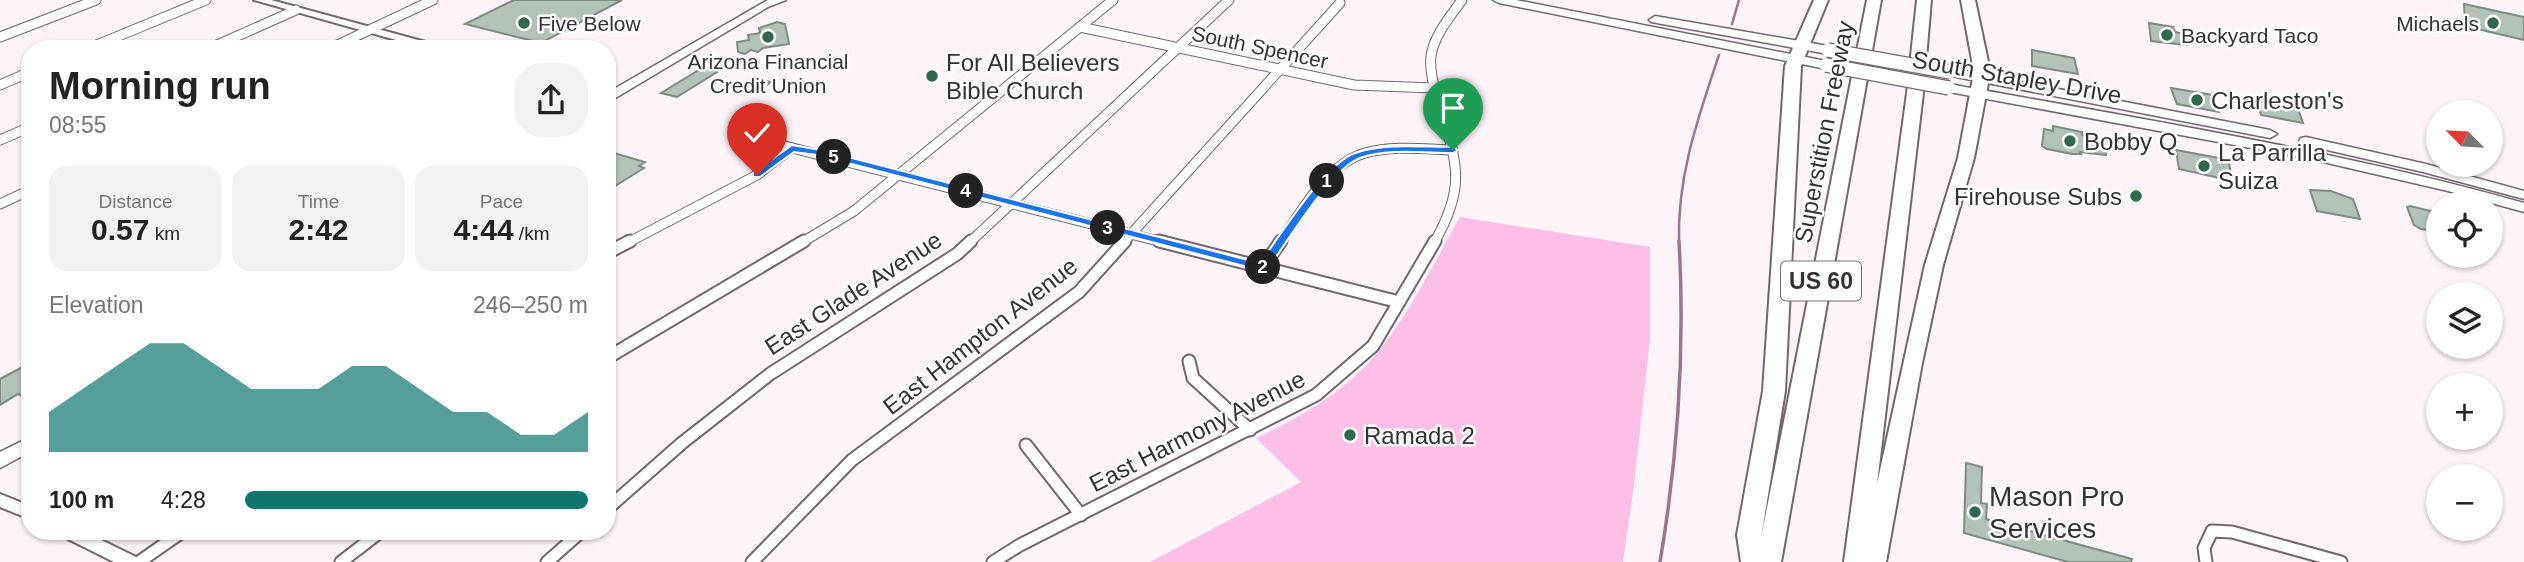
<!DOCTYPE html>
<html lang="en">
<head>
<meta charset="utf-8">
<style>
	body { margin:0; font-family:Arial,sans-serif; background:#f2f2f2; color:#222; height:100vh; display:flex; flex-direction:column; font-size:26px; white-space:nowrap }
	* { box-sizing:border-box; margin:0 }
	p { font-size:23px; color:#767676 }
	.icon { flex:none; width:38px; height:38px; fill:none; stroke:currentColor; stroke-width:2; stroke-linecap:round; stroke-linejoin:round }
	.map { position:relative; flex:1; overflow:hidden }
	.side { position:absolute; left:21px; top:40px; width:595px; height:500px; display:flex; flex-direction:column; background:#fff; border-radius:28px; box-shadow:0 2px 5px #0004 }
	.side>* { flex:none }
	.needle { width:46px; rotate:294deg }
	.fabs { position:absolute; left:2426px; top:100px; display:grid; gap:14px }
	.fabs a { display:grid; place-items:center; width:77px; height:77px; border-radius:50%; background:#fff; box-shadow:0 2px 5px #0004; font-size:35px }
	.pin { position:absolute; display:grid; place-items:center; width:60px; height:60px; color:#fff; margin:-72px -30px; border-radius:50% 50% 50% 0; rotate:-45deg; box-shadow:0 0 7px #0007 }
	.pin .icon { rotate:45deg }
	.km { position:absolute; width:35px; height:35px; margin:-18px; border-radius:50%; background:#222; color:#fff; font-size:19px; line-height:35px; text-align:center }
	.round { display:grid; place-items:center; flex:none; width:74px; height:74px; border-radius:28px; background:#f2f2f2 }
	.summary { display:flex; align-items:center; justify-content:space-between; height:119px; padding:0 28px }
	h1 { font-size:38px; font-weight:700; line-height:52px }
	.figures { display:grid; grid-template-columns:repeat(3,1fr); gap:10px; height:119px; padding:7px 28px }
	.figures div { display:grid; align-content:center; border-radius:18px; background:#f2f2f2; text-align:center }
	.figures b { font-size:30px; font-weight:700 }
	.figures small { font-size:19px; font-weight:400 }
	.figures p { font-size:19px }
	.chart { height:196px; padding:14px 28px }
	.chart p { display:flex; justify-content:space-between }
	.chart svg { width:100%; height:126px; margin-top:7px; fill:#0f766e; opacity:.7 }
	ul { padding:0 28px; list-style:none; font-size:23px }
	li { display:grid; grid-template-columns:112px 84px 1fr; align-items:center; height:52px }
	li i { height:18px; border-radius:9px; background:#0f766e }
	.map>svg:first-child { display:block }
	.green { fill:#fcc0e7 }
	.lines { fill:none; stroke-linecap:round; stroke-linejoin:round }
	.stream-far1 { stroke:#9e7490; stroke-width:2.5 }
	.stream { stroke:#9e7490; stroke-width:3.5 }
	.building { fill:#b3c2b9; stroke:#7e8c84; stroke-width:2 }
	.minor-far1-casing { stroke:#73666f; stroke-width:11 }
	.minor-casing { stroke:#73666f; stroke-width:15 }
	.tertiary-casing { stroke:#73666f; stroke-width:4 }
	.secondary-casing { stroke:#73666f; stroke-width:3 }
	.motorway-casing { stroke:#73666f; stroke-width:4 }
	.minor-far1 { stroke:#fff; stroke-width:9 }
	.minor { stroke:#fff; stroke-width:11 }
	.tertiary { fill:#fff; fill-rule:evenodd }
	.secondary { fill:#fff; fill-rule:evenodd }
	.motorway { fill:#fff; fill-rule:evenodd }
	.secondary-bridge-casing { stroke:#73666f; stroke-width:16; stroke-linecap:butt }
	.secondary-bridge { stroke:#fff; stroke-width:13 }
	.route { fill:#1a73e8; stroke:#fff; stroke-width:2 }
	.poi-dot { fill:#31674e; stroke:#fff; stroke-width:2.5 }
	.labels { text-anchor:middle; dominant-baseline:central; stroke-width:5; stroke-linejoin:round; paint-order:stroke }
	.far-poi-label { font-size:21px; fill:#373135; stroke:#fff; text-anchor:start }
	.far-street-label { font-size:21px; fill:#373135; stroke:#fff }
	.shield { fill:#fff; stroke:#736f72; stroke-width:2 }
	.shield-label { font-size:23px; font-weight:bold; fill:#373135 }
	.poi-label { font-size:24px; fill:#373135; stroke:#fff; text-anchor:start }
	.street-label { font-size:24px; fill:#373135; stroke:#fff }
	.near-poi-label { font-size:28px; fill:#373135; stroke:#fff; text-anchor:start }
</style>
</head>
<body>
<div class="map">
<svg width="2524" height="562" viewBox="0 0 2524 562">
	<rect width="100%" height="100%" fill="#fdf4fa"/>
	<path class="green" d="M 1460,217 L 1650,247 L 1650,339 L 1634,486 L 1623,562 L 1150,562 L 1301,482 L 1256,438 C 1297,419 1342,393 1372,359 C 1408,318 1433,264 1460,217 Z"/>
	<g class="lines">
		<g class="stream-far1">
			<path d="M 1732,24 L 1739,0"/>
			<path d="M 1679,243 C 1677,176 1698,118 1719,55"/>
		</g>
		<path class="stream" d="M 1660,562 C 1678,456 1685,348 1679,241"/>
	</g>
	<g class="building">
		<path d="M 514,0 L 622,0 L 541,43 L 465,24 Z"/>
		<path d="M 2464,4 L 2524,17 L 2524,40 L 2469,27 L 2465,24 Z"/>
		<path d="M 777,22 L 785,24 L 789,44 L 763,48 L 758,52 L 751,50 L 745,54 L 738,52 L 737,42 L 749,40 L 748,35 L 760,33 L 759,28 Z"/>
		<path d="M 2149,23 L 2173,27 L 2175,32 L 2185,34 L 2187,45 L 2151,41 Z"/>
		<path d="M 2032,50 L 2074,58 L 2078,74 L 2032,66 Z"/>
		<path d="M 702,68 L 717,72 L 677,97 L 661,93 Z"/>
		<path d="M 753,78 L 771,82 L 756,92 L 737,87 Z"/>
		<path d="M 2171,88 L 2213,95 L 2219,112 L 2177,104 Z"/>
		<path d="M 2257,101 L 2298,109 L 2303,123 L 2261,115 Z"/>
		<path d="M 2053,126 L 2082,132 L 2082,135 L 2105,142 L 2106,155 L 2080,152 L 2081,154 L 2072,154 L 2047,149 L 2042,146 L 2044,129 L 2053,131 Z"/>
		<path d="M 2176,150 L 2224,159 L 2229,163 L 2231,174 L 2227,173 L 2228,180 L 2179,169 Z"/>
		<path d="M 607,151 L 645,162 L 639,166 L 644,168 L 607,191 Z"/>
		<path d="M 2310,190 L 2331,191 L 2353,199 L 2360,219 L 2317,211 Z"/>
		<path d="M 2410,206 L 2435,212 L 2438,232 L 2421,229 L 2414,225 L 2407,207 Z"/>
		<path d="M 30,363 L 30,393 L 24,397 L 18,394 L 0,405 L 0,379 Z"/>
		<path d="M 1966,463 L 1982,467 L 1981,503 L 1987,504 L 1986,519 L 2132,559 L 2131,562 L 2068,562 L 1964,533 Z"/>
	</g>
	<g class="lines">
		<defs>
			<g id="minor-far1">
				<path d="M 1080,27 L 1354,85 L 1434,88"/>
				<path d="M 0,37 L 96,0"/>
				<path d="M 87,49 L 206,0"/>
				<path d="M 208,49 L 296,10"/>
				<path d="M 329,49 L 433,0"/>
				<path d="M 0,85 L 30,72"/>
				<path d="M 753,138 L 1166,243"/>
				<path d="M 0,140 L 30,127"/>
				<path d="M 0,204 L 30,190"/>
				<path d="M 627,243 L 757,175 L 792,148"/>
				<path d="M 801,243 L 854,211 L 1113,0"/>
				<path d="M 969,243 L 1229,0"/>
				<path d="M 1123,243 L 1340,3"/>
				<path d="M 1280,243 C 1301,212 1327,164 1365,153 C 1393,145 1424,149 1453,150"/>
				<path d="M 1434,243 C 1467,186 1457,163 1439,104 C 1435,90 1429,71 1431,56 C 1434,35 1450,17 1462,0"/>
			</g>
			<g id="minor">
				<path d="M 1159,241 L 1399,302"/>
				<path d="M 607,253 L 630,241"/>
				<path d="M 1263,267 L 1281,241"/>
				<path d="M 607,358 L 804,241"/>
				<path d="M 1189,361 L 1193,378 L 1250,430"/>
				<path d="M 1026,445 L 1081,515"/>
				<path d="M 607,509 L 682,443 L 770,374 L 957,254 L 971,241"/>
				<path d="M 139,562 L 182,532"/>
				<path d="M 341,562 L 380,532"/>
				<path d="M 547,562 L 581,532"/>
				<path d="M 752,562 L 852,460 L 1079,292 L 1125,241"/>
				<path d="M 993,562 L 1020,545 L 1316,395 L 1373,346 L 1435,241"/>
				<path d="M 2206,562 L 2204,548 L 2212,531 L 2232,532 L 2341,562"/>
			</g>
			<g id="tertiary">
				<path d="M 254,0 L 271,0 L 444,47 L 445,49 L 428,49 Z"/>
				<path d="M 0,494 L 30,506 L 30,519 L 0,507 Z"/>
				<path d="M 61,532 L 85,532 L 136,557 L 139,562 L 114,562 L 64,537 Z"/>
			</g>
			<g id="secondary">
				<path d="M 768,0 L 786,0 L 768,7 L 607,103 L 607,93 Z"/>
				<path d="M 1493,0 L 1516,0 L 1826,61 L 1832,65 L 1826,69 L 1499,3 Z"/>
				<path d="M 1655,16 L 1828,46 L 1834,50 L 1828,54 L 1651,22 L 1649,20 Z"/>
				<path d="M 1950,68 L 2270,130 L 2277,134 L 2270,138 L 1946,75 L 1944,72 Z"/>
				<path d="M 1949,84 C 2142,119 2335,150 2524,203 L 2524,212 L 2448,191 L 2310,159 L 1944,91 L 1944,85 Z"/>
				<path d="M 2306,137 L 2426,164 L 2524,191 L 2524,199 L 2423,172 L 2301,144 L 2299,141 L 2301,138 Z"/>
				<path d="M 30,437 L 30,452 L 0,468 L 0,452 Z"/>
			</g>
			<g id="motorway">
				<path d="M 1814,0 L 1828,0 L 1801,66 L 1785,391 L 1761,538 L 1867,0 L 1881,0 L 1781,562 L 1741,562 L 1737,535 L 1763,391 L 1785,66 Z"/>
				<path d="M 1917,0 L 1931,0 L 1923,93 L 1877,484 L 1925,265 L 1958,158 L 1973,78 L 1974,71 L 1961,0 L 1975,0 L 1990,71 L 1989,78 L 1974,158 L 1943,265 L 1922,363 L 1886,562 L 1844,562 L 1907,93 Z"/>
			</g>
		</defs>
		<use href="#minor-far1" class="minor-far1-casing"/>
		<use href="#minor" class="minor-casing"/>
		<use href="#tertiary" class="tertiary-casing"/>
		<use href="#secondary" class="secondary-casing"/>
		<use href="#motorway" class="motorway-casing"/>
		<use href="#minor-far1" class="minor-far1"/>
		<use href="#minor" class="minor"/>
		<use href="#tertiary" class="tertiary"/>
		<use href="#secondary" class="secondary"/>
		<use href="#motorway" class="motorway"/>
		<defs>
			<g id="secondary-bridge">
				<path d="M 1828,50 L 1950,72"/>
				<path d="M 1826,65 L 1949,88"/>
			</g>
		</defs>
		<use href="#secondary-bridge" class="secondary-bridge-casing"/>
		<use href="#secondary-bridge" class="secondary-bridge"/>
	</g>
	<path class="route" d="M 792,145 L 821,150 L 1260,263 C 1280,236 1325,163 1355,153 C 1386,143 1421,147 1453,147 L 1458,150 L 1453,153 C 1424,153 1388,148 1360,158 C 1331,169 1287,242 1267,270 L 1263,271 L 817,155 L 794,152 L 760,177 L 753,177 L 753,173 Z"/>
	<g class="poi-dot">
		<circle cx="524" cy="23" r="7"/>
		<circle cx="2493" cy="23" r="7"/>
		<circle cx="2167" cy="35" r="7"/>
		<circle cx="768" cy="37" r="7"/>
		<circle cx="932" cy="76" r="7"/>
		<circle cx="2197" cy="100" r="7"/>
		<circle cx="2070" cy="141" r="7"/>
		<circle cx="2204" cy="166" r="7"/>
		<circle cx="2136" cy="196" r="7"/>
		<circle cx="1350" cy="435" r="7"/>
		<circle cx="1975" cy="512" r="7"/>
	</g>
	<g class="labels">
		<g class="far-poi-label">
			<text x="538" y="23">Five Below</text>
			<text x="2479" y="23" text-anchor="end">Michaels</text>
			<text x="2181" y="35">Backyard Taco</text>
			<text x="768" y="61" text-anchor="middle">Arizona Financial<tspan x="768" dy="24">Credit Union</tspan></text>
		</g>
		<g class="far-street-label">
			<text transform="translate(1260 47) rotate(12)">South Spencer</text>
		</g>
		<rect class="shield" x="1781" y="261.5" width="80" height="39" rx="5"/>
		<g class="shield-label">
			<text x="1821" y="281">US 60</text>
		</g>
		<g class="poi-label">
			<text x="946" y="62">For All Believers<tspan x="946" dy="28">Bible Church</tspan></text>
			<text x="2211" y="100">Charleston's</text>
			<text x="2084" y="141">Bobby Q</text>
			<text x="2218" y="152">La Parrilla<tspan x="2218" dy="28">Suiza</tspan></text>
			<text x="2122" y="196" text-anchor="end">Firehouse Subs</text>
			<text x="1364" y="435">Ramada 2</text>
		</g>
		<g class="street-label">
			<text transform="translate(2017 77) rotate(10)">South Stapley Drive</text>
			<text transform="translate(1824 132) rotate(-79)">Superstition Freeway</text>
			<text transform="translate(853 293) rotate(-33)">East Glade Avenue</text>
			<text transform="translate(980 336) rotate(-38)">East Hampton Avenue</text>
			<text transform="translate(1197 431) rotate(-27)">East Harmony Avenue</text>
		</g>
		<g class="near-poi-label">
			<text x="1989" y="496">Mason Pro<tspan x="1989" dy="32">Services</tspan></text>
		</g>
	</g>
</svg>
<div class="fabs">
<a><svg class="needle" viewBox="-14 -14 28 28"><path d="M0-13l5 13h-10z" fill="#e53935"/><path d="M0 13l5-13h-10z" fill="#767676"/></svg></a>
<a><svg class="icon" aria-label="locate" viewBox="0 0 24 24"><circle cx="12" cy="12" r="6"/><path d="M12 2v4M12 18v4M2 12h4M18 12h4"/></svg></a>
<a><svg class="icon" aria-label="layers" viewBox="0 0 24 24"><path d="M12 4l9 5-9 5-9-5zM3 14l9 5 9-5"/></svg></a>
<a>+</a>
<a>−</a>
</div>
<div class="pin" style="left:1453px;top:150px;background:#1e9e55"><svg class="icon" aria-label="arrive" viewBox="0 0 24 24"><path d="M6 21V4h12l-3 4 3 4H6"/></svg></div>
<div class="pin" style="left:757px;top:175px;background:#d93025"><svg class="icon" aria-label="check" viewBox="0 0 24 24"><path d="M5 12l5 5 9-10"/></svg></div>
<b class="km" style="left:1327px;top:181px">1</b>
<b class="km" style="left:1263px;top:267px">2</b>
<b class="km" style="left:1108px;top:228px">3</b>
<b class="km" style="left:966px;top:191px">4</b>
<b class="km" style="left:834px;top:157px">5</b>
<section class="side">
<div class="summary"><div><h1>Morning run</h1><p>08:55</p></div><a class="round"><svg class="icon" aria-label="share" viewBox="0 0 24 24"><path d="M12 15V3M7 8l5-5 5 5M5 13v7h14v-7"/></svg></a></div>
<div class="figures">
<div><p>Distance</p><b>0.57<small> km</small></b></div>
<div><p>Time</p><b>2:42</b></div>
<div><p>Pace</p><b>4:44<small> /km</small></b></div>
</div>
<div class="chart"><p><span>Elevation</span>246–250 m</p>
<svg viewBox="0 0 160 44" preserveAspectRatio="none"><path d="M0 44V30L10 22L20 14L30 6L40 6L50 14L60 22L70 22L80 22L90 14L100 14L110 22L120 30L130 30L140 38L150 38L160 30V44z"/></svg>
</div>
<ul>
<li><b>100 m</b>4:28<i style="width:100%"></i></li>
</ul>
</section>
</div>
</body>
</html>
